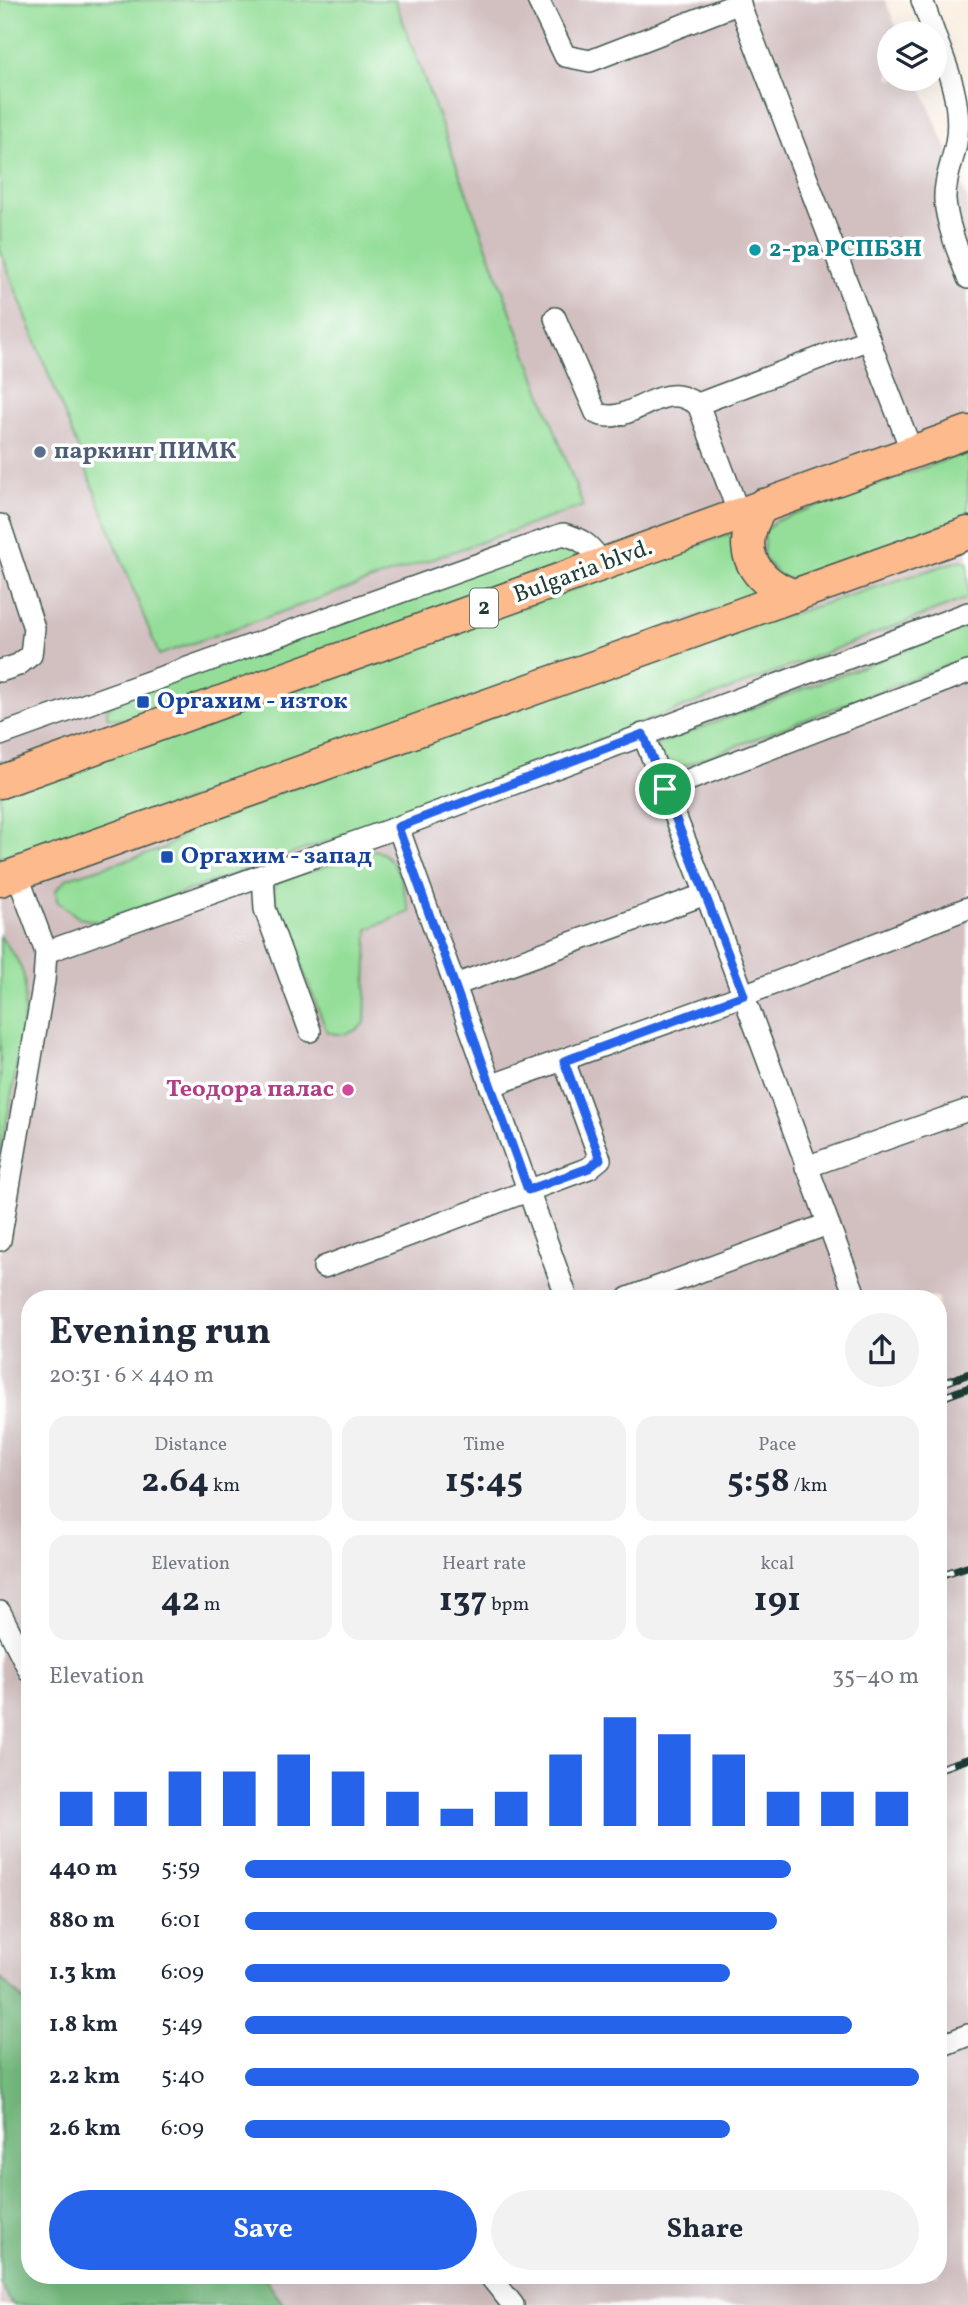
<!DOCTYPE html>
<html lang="en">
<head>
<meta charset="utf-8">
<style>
	body { margin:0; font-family:Vollkorn,serif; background:#f2f2f3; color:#1f2937; height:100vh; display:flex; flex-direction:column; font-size:26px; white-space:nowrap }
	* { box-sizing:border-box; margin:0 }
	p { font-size:23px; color:#747a83 }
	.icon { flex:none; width:38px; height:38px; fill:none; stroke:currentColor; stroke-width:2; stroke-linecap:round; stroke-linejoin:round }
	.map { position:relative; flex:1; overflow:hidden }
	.side { position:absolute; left:21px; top:1290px; width:926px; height:994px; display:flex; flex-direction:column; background:#fff; border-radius:28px; box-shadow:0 7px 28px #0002 }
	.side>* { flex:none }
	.controls { position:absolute; left:877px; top:21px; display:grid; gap:14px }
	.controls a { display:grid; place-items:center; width:70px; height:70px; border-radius:50%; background:#fff; box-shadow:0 7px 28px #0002; font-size:35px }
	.pin { position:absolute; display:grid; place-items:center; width:60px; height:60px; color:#fff; margin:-30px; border:4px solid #fff; border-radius:50%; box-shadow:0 2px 7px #0007 }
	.round { display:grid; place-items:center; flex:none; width:74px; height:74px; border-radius:37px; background:#f2f2f3 }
	.headline { display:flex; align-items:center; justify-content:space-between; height:119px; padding:0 28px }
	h1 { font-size:38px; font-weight:700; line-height:52px }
	.metrics { display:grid; grid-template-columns:repeat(3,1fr); gap:10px; height:119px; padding:7px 28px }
	.metrics div { display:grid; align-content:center; border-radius:18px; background:#f2f2f3; text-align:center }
	.metrics b { font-size:35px; font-weight:700 }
	.metrics small { font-size:19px; font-weight:400 }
	.metrics p { font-size:19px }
	.chart { height:196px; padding:14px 28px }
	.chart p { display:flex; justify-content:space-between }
	.chart svg { width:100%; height:126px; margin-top:7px; stroke:#2563eb; stroke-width:6 }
	.primary-button { display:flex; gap:14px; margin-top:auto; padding:14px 28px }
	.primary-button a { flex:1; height:80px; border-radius:42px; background:#2563eb; color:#fff; font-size:28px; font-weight:700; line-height:80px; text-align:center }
	.primary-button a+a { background:#f2f2f3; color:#1f2937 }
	ul { padding:0 28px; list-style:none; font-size:23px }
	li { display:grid; grid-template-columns:112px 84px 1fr; align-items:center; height:52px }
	li i { height:18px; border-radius:9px; background:#2563eb }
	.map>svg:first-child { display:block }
	.industrial { fill:#d2bfc0; fill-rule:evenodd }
	.green { fill:#94de99; stroke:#5a8e66; stroke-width:2 }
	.forest { fill:#77bd81; stroke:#4b7d5a; stroke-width:2 }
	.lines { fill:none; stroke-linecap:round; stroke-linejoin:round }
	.minor-casing { stroke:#40574e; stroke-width:24 }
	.highway-casing { stroke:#40574e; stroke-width:35 }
	.minor { stroke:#fff; stroke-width:21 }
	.highway { stroke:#fcba8d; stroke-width:32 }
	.rail-casing { stroke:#1f3d34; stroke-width:8 }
	.rail { stroke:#fff; stroke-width:5; stroke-dasharray:16; stroke-linecap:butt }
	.route-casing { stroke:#fff; stroke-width:14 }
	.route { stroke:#2563eb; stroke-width:9 }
	.culture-dot { fill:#0f9aa8; stroke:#fff; stroke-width:2.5 }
	.service-dot { fill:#5c6f8a; stroke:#fff; stroke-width:2.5 }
	.transit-dot { fill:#1a4fb4; stroke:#fff; stroke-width:2.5 }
	.hotel-dot { fill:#d1479c; stroke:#fff; stroke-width:2.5 }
	.labels { text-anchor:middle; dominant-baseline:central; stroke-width:7; stroke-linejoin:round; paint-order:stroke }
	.shield { fill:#fff; stroke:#627771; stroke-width:2 }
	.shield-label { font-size:23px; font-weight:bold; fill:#1f3d34 }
	.culture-label { font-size:24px; font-weight:bold; fill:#0d838f; stroke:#fff; text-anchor:start }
	.service-label { font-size:24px; font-weight:bold; fill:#4e5e75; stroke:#fff; text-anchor:start }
	.street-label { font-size:24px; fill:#1f3d34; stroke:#fff }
	.transit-label { font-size:24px; font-weight:bold; fill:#164399; stroke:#fff; text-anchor:start }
	.hotel-label { font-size:24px; font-weight:bold; fill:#b23c85; stroke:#fff; text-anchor:end }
</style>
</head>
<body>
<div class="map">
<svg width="968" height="2305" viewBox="0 0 968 2305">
	<rect width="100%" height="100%" fill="#fff"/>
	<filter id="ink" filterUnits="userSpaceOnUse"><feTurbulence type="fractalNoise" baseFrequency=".0143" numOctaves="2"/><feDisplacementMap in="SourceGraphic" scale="14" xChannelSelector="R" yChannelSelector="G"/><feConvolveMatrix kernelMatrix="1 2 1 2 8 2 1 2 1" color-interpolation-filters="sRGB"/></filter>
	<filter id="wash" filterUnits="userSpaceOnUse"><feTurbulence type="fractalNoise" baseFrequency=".00686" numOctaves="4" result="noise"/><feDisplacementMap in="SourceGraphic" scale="28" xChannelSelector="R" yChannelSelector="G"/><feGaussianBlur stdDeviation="1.57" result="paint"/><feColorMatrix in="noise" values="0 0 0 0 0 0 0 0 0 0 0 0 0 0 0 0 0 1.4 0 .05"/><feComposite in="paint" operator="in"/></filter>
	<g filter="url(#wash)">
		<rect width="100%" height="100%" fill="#faedde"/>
		<path class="industrial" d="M 0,0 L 885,0 L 899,33 L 889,33 L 889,79 L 918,79 L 968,201 L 968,2305 L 0,2305 ZM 30,1298 L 938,1298 L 938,2275 L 30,2275 Z"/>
		<g class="green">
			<path d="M 0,0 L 395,0 L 583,506 L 159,655 L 0,250 Z"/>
			<path d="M 968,452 L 968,514 L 918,536 L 794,580 L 780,577 L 763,557 L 765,532 L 775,521 Z"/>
			<path d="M 732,533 L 746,578 L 757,595 L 0,868 L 0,793 Z"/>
			<path d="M 552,544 L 572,548 L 581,561 L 133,721 L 107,717 L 107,709 L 130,691 Z"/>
			<path d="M 961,560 L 968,563 L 968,598 L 405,814 L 99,922 L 79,918 L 57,901 L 56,890 L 68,878 L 163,849 L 209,817 L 647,660 Z"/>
			<path d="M 968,626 L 968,657 L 668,772 L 656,745 Z"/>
			<path d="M 375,850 C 401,858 402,889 410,912 L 368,929 L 365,1023 C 354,1034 342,1037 327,1032 L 274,895 L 274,886 L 282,880 Z"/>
			<path d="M 0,936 C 9,948 18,958 23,973 C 32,1003 6,1121 0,1158 Z"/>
		</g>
		<path class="forest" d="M 0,1978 L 30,2006 L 30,2275 L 262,2275 L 284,2305 L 13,2305 L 0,2284 Z"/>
	</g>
	<g filter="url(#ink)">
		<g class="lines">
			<defs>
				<g id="minor">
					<path d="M 538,0 L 565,56 L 590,61 L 740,3"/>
					<path d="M 738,0 L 912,452"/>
					<path d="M 922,0 L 934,33"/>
					<path d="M 934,34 C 948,68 963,106 956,143 C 953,162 944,180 945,200 C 947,225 959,254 968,278"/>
					<path d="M 555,318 L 596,413 C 623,426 651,393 677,396 C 683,396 691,401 698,404"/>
					<path d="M 739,514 L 698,404 L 869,339"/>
					<path d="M 0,525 L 34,628 L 31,655 L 18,665 L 0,671"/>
					<path d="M 643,734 L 706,894 L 856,1298"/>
					<path d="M 0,735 L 563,534 C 583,539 593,547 603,566"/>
					<path d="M 665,789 L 968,672"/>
					<path d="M 398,827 L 567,1298"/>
					<path d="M 263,875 L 265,909 L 310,1031"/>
					<path d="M 46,952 L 398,827 L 968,613"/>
					<path d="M 455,985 L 706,894"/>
					<path d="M 490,1086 L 744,995 L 968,908"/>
					<path d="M 806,1167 L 968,1110"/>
					<path d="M 0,1240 L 44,981 L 46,952 L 17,874"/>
					<path d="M 324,1267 L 589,1168 L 600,1159 L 564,1061"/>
					<path d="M 628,1298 L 828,1224"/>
					<path d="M 0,1612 L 30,1672"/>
					<path d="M 938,2047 L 968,2035"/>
					<path d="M 489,2275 L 513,2305"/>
				</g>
				<g id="highway">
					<path d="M 763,505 C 733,546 751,580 795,596"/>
					<path d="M 0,782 L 968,432"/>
					<path d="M 0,880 L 968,533"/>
				</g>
			</defs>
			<use href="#minor" class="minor-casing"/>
			<use href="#highway" class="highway-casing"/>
			<use href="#minor" class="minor"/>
			<use href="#highway" class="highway"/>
			<defs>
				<g id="rail">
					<path d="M 938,1385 L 968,1374"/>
					<path d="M 938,1399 L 968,1388"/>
					<path d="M 938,1576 L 968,1566"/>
					<path d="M 938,1769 L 968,1759"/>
				</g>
			</defs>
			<use href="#rail" class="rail-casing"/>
			<use href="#rail" class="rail"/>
		</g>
	</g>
	<g class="lines" filter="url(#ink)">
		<defs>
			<path id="route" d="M 643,734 L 744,995 L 564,1061 L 600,1159 L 589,1168 L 528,1190 L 398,827 Z"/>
		</defs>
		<use href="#route" class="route-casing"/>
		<use href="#route" class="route"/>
	</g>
	<circle class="culture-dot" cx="755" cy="250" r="7"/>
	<circle class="service-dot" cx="40" cy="452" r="7"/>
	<g class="transit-dot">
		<rect x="136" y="695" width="14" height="14" rx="3.5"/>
		<rect x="160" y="850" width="14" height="14" rx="3.5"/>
	</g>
	<circle class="hotel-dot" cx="348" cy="1090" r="7"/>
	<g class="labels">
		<rect class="shield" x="470" y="588.5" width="28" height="39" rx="5"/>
		<g class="shield-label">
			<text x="484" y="608">2</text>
		</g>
		<g class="culture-label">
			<text x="769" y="250">2-ра РСПБЗН</text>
		</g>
		<g class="service-label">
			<text x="54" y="452">паркинг ПИМК</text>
		</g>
		<g class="street-label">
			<text transform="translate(583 572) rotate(-20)">Bulgaria blvd.</text>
		</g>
		<g class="transit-label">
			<text x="157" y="702">Оргахим - изток</text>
			<text x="181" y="857">Оргахим - запад</text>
		</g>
		<g class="hotel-label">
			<text x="334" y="1090">Теодора палас</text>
		</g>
	</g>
</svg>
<div class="controls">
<a><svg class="icon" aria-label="layers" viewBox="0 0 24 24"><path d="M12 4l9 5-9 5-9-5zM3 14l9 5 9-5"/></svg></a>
</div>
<div class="pin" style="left:665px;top:789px;background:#1e9e55"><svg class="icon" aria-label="arrive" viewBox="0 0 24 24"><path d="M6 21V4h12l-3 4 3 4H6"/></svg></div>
<section class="side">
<div class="headline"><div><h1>Evening run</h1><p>20:31 · 6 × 440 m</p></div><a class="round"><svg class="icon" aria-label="share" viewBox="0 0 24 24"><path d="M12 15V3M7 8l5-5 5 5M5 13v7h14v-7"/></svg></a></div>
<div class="metrics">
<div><p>Distance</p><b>2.64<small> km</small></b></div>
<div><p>Time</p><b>15:45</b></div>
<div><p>Pace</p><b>5:58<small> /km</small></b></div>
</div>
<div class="metrics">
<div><p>Elevation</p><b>42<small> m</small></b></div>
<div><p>Heart rate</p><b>137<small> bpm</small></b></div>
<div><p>kcal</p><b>191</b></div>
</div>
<div class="chart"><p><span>Elevation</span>35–40 m</p>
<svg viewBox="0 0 160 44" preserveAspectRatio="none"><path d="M5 44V32M15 44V32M25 44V25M35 44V25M45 44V19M55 44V25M65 44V32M75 44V38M85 44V32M95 44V19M105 44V6M115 44V12M125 44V19M135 44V32M145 44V32M155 44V32"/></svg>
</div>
<ul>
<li><b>440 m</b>5:59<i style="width:81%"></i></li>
<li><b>880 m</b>6:01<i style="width:79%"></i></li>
<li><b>1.3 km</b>6:09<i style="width:72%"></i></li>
<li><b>1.8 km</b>5:49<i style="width:90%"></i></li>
<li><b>2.2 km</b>5:40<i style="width:100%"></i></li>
<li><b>2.6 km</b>6:09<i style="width:72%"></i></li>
</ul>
<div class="primary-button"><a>Save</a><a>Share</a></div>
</section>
</div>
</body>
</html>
